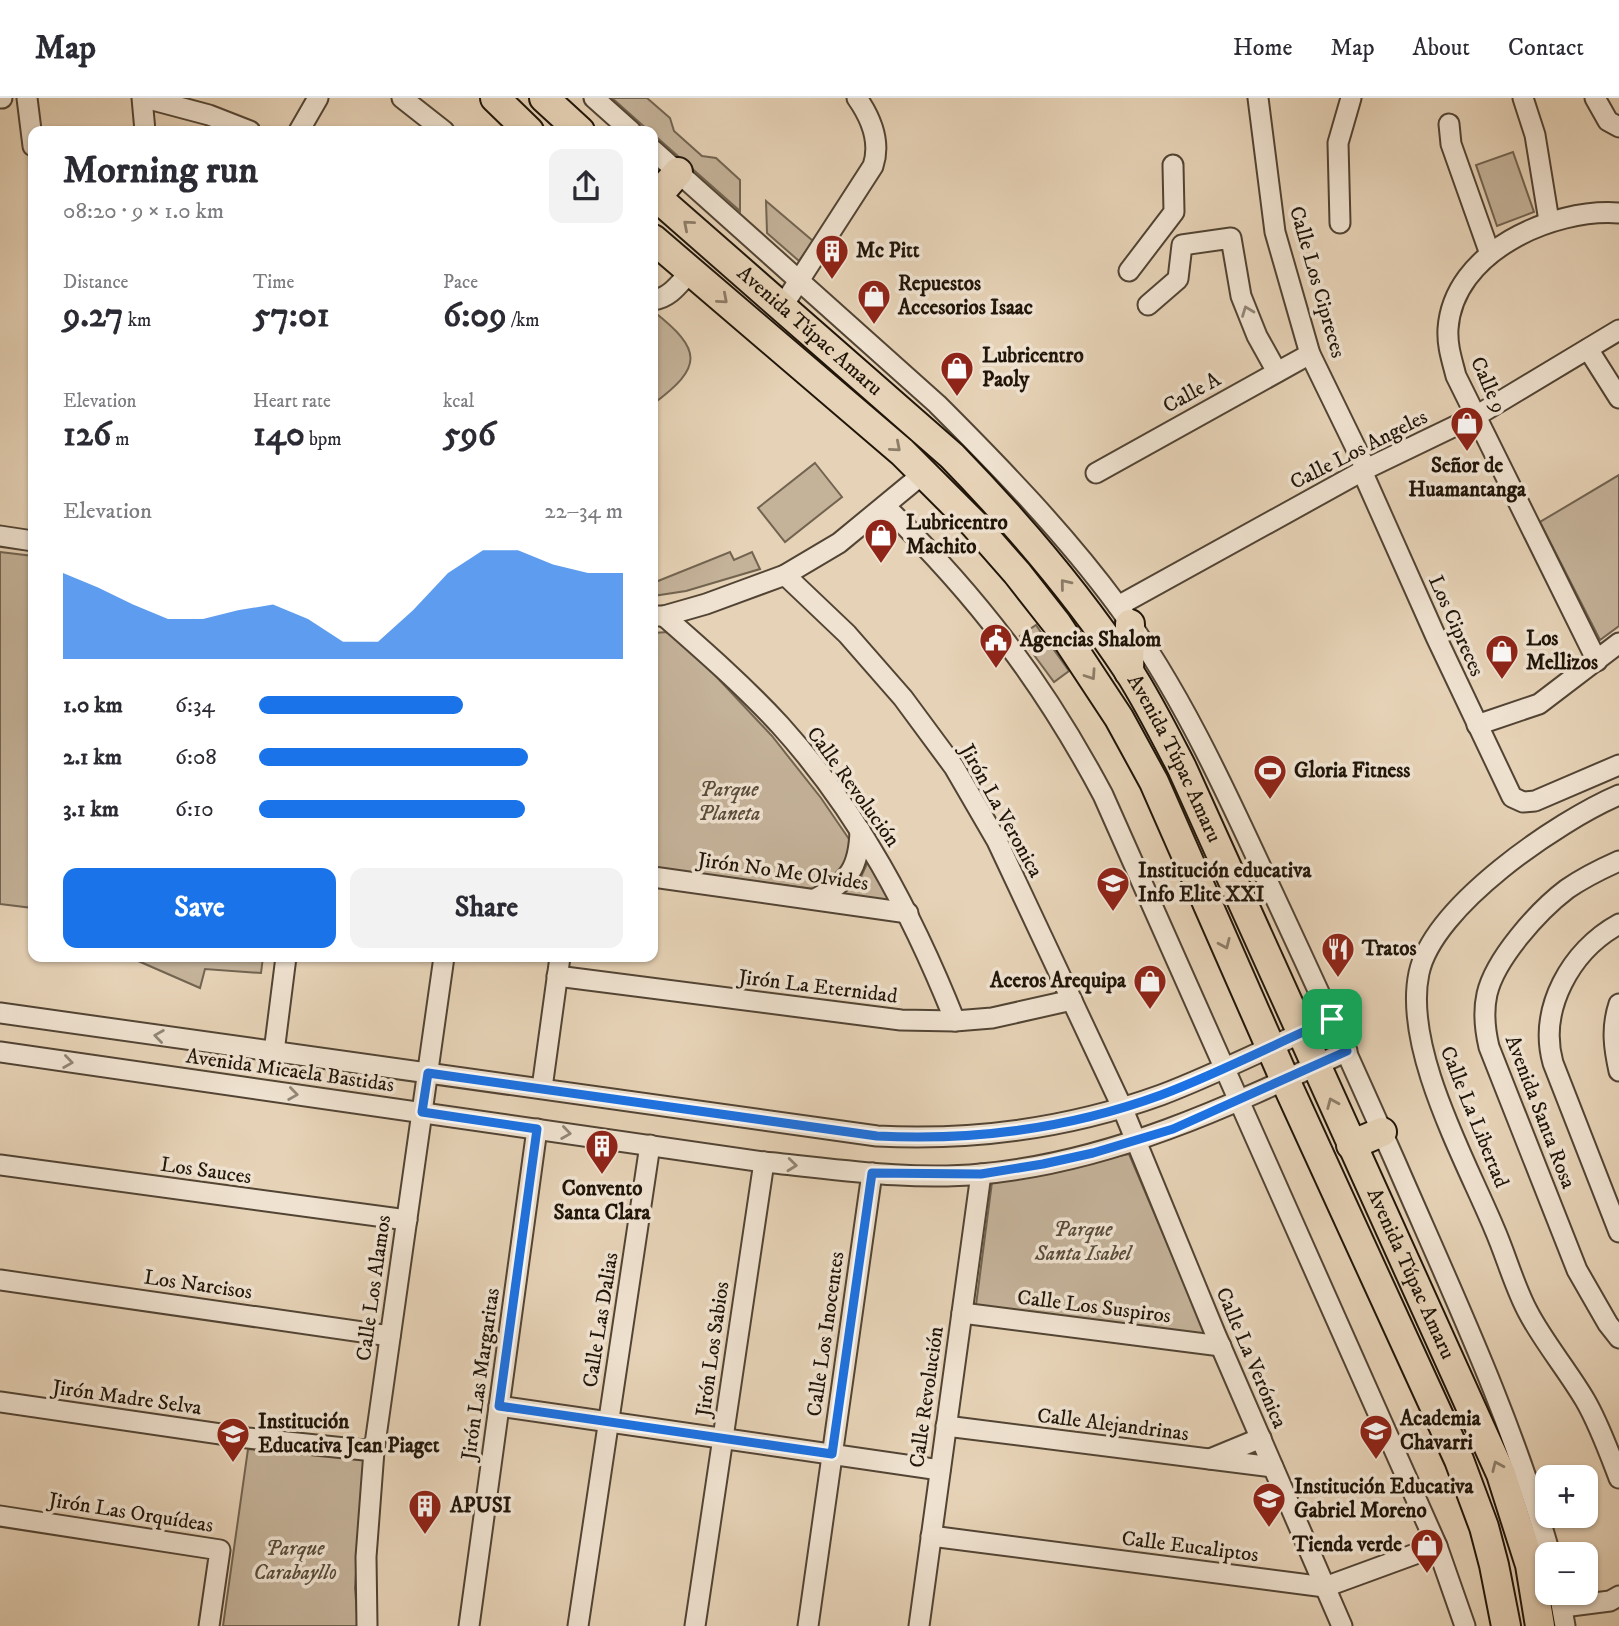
<!DOCTYPE html>
<html lang="en">
<head>
<meta charset="utf-8">
<style>
	body { margin:0; font-family:"IM FELL DW Pica",serif; background:#f2f2f3; color:#2b2b33; height:100vh; display:flex; flex-direction:column; font-size:26px; white-space:nowrap }
	* { box-sizing:border-box; margin:0 }
	p { font-size:23px; color:#7c7c81 }
	.icon { flex:none; width:38px; height:38px; fill:none; stroke:currentColor; stroke-width:2; stroke-linecap:round; stroke-linejoin:round }
	.map { position:relative; flex:1; overflow:hidden }
	.sheet { position:absolute; left:28px; top:28px; width:630px; height:836px; display:flex; flex-direction:column; background:#fff; border-radius:14px; box-shadow:0 2px 5px #0004 }
	.sheet>* { flex:none }
	.buttons { position:absolute; left:1535px; top:1367px; display:grid; gap:14px }
	.buttons a { display:grid; place-items:center; width:63px; height:63px; border-radius:14px; background:#fff; box-shadow:0 2px 5px #0004; font-size:35px }
	.pin { position:absolute; display:grid; place-items:center; width:60px; height:60px; color:#fff; margin:-30px; border-radius:14px; box-shadow:0 4px 10px #0006 }
	.round { display:grid; place-items:center; flex:none; width:74px; height:74px; border-radius:14px; background:#f2f2f3 }
	.headline { display:flex; align-items:center; justify-content:space-between; height:119px; padding:0 35px }
	h1 { font-size:38px; font-weight:800; line-height:52px }
	.metrics { display:grid; grid-template-columns:repeat(3,1fr); gap:10px; height:119px; padding:7px 35px }
	.metrics div { display:grid; align-content:center }
	.metrics b { font-size:35px; font-weight:800 }
	.metrics small { font-size:19px; font-weight:400 }
	.metrics p { font-size:19px }
	.chart { height:196px; padding:14px 35px }
	.chart p { display:flex; justify-content:space-between }
	.chart svg { width:100%; height:126px; margin-top:7px; fill:#1a73e8; opacity:.7 }
	.cta { display:flex; gap:14px; margin-top:auto; padding:14px 35px }
	.cta a { flex:1; height:80px; border-radius:14px; background:#1a73e8; color:#fff; font-size:28px; font-weight:800; line-height:80px; text-align:center }
	.cta a+a { background:#f2f2f3; color:#2b2b33 }
	ul { padding:0 35px; list-style:none; font-size:23px }
	li { display:grid; grid-template-columns:112px 84px 1fr; align-items:center; height:52px }
	li i { height:18px; border-radius:9px; background:#1a73e8 }
	header { display:flex; align-items:center; gap:42px; box-sizing:border-box; height:98px; padding:0 35px; background:#fff; border-bottom:2px solid #e1e1e2 }
	header strong { font-size:33px }
	nav { display:flex; gap:38px; margin-inline-start:auto; font-size:24px }
	.map>svg:first-child { display:block }
	.green { fill:#c4b299; stroke:#726451; stroke-width:2 }
	.lines { fill:none; stroke-linecap:round; stroke-linejoin:round }
	.minor-casing { stroke:#524434; stroke-width:23 }
	.highway-casing { stroke:#201509; stroke-width:32 }
	.minor { stroke:#efe2d0; stroke-width:19 }
	.highway { stroke:#e6d2b6; stroke-width:28 }
	.oneway { stroke:#8d7d68 }
	.oneway2 { stroke:#928676 }
	.route-casing { stroke:#fff; stroke-width:14 }
	.route { stroke:#1a73e8; stroke-width:9 }
	.labels { text-anchor:middle; dominant-baseline:central; stroke-width:7; stroke-linejoin:round; paint-order:stroke }
	.poi-label { font-size:21px; font-weight:bold; fill:#201509; stroke:#efe2d0; text-anchor:start }
	.street-label { font-size:21px; fill:#201509; stroke:#efe2d0 }
	.park-label { font-size:21px; font-style:italic; fill:#594c3b; stroke:#efe2d0 }
</style>
</head>
<body>
<header>
<strong>Map</strong>
<nav><a>Home</a><a>Map</a><a>About</a><a>Contact</a></nav>
</header>
<div class="map">
<svg width="1619" height="1528" viewBox="0 0 1619 1528">
	<rect width="100%" height="100%" fill="#e6d2b6"/>
	<filter id="stains"><feTurbulence type="fractalNoise" baseFrequency=".00286" numOctaves="4"/><feColorMatrix values="0 0 0 0 .2 0 0 0 0 .09 0 0 0 0 .02 0 0 0 .5 -.17"/></filter>
	<radialGradient id="worn" r=".72"><stop offset=".6" stop-color="#630" stop-opacity="0"/><stop offset="1" stop-color="#630" stop-opacity=".3"/></radialGradient>
	<g class="green">
		<path d="M 612,0 L 647,0 L 670,20 L 674,33 L 702,58 L 716,60 L 740,82 L 740,113 L 653,36 L 653,33 L 649,33 Z"/>
		<path d="M 1513,54 L 1534,114 L 1497,128 L 1476,67 Z"/>
		<path d="M 766,103 L 813,143 L 799,163 L 767,135 Z"/>
		<path d="M 653,213 C 703,252 703,269 653,306 Z"/>
		<path d="M 815,365 L 842,399 L 785,444 L 758,410 Z"/>
		<path d="M 1619,377 L 1619,528 L 1600,542 L 1540,424 Z"/>
		<path d="M 0,454 L 33,458 L 33,810 L 0,806 Z"/>
		<path d="M 730,454 L 734,462 L 752,454 L 760,471 L 686,493 L 653,498 L 653,485 Z"/>
		<path d="M 1036,527 L 1047,543 L 1032,554 L 1020,538 Z"/>
		<path d="M 668,534 L 713,575 L 772,638 L 821,700 L 851,744 L 850,758 L 841,777 L 813,791 L 653,770 L 653,535 Z"/>
		<path d="M 1049,545 L 1069,573 L 1054,584 L 1034,557 Z"/>
		<path d="M 870,759 L 899,806 L 841,798 L 861,779 Z"/>
		<path d="M 129,859 L 263,859 L 261,875 L 205,871 L 200,890 Z"/>
		<path d="M 1129,1056 L 1206,1237 L 976,1207 L 992,1084 Z"/>
		<path d="M 248,1351 L 364,1361 L 355,1490 L 358,1528 L 223,1528 Z"/>
	</g>
	<g class="lines">
		<defs>
			<g id="minor">
				<path d="M 0,0 L 2,0"/>
				<path d="M 27,0 L 33,48"/>
				<path d="M 142,0 L 145,33"/>
				<path d="M 145,0 L 209,17 L 250,33"/>
				<path d="M 402,0 L 444,33"/>
				<path d="M 594,0 L 631,33"/>
				<path d="M 1258,0 L 1275,134 L 1310,256 L 1366,371"/>
				<path d="M 1523,0 L 1535,37 L 1549,123"/>
				<path d="M 1595,0 L 1608,23 L 1619,29"/>
				<path d="M 1449,26 L 1451,46 L 1490,156"/>
				<path d="M 299,33 L 318,0"/>
				<path d="M 653,52 L 937,306 C 1001,370 1065,436 1118,508 C 1179,591 1223,687 1266,780 C 1310,874 1353,968 1395,1063 C 1451,1192 1512,1320 1550,1456"/>
				<path d="M 1340,125 L 1338,45 L 1351,0"/>
				<path d="M 1129,173 L 1174,114 L 1173,67"/>
				<path d="M 653,202 C 670,200 679,186 691,173"/>
				<path d="M 1148,207 L 1178,181 L 1182,147 L 1231,140 L 1241,198 L 1257,238 L 1277,274"/>
				<path d="M 782,209 L 873,68 C 881,44 871,20 857,0"/>
				<path d="M 1588,251 L 1619,300"/>
				<path d="M 1362,373 L 1436,539 L 1512,699 L 1523,704 L 1535,703 L 1619,667"/>
				<path d="M 1096,375 L 1310,256"/>
				<path d="M 886,409 C 977,498 1043,584 1103,697 L 1437,1448 L 1465,1528"/>
				<path d="M 0,438 L 33,443"/>
				<path d="M 785,477 L 847,536 L 903,600 L 954,669 L 997,743 L 1122,1009 L 1215,1235 L 1342,1528"/>
				<path d="M 1118,508 L 1366,371 L 1476,318 L 1619,232"/>
				<path d="M 654,518 L 664,518 L 706,506 L 785,477 L 839,445 L 924,375"/>
				<path d="M 664,518 C 704,553 744,588 780,627 C 858,713 912,815 955,923"/>
				<path d="M 1597,563 L 1456,278 C 1452,262 1447,248 1448,231 C 1453,154 1552,110 1619,115"/>
				<path d="M 1477,627 L 1539,606 L 1619,545"/>
				<path d="M 1619,697 C 1558,723 1433,808 1419,875 C 1403,950 1465,1061 1494,1130 C 1506,1157 1514,1188 1528,1214 C 1543,1243 1568,1273 1585,1302 C 1599,1326 1609,1354 1619,1380"/>
				<path d="M 1619,763 C 1601,771 1583,780 1567,791 C 1538,813 1495,861 1487,896 C 1483,914 1485,932 1489,949 L 1577,1172 L 1608,1226 L 1619,1240"/>
				<path d="M 653,779 L 908,815"/>
				<path d="M 815,801 C 849,783 859,771 860,732"/>
				<path d="M 1619,826 C 1571,852 1538,911 1553,965 L 1619,1134"/>
				<path d="M 557,878 L 901,922 L 955,923 L 992,920 L 1072,902"/>
				<path d="M 1619,906 C 1611,930 1614,950 1619,973"/>
				<path d="M 0,915 L 877,1038 C 975,1043 1067,1031 1161,997 C 1219,975 1275,946 1332,921"/>
				<path d="M 0,954 L 764,1064 C 836,1071 909,1083 981,1076 C 1112,1064 1230,1008 1347,953"/>
				<path d="M 274,954 L 286,859"/>
				<path d="M 542,990 L 560,859"/>
				<path d="M 0,1067 L 407,1122"/>
				<path d="M 0,1182 L 390,1238"/>
				<path d="M 962,1215 L 1221,1248"/>
				<path d="M 0,1304 L 248,1340 L 374,1353"/>
				<path d="M 499,1308 L 940,1372"/>
				<path d="M 946,1328 L 1273,1369"/>
				<path d="M 1210,1361 L 1261,1340"/>
				<path d="M 0,1418 L 220,1452 L 209,1528"/>
				<path d="M 931,1438 L 1325,1489 L 1437,1448"/>
				<path d="M 1559,1494 L 1565,1528"/>
				<path d="M 1563,1509 L 1610,1503 L 1619,1498"/>
				<path d="M 367,1528 L 366,1459 L 374,1353 L 444,859"/>
				<path d="M 469,1528 L 537,1031"/>
				<path d="M 578,1528 L 650,1047"/>
				<path d="M 695,1528 L 764,1064"/>
				<path d="M 808,1528 L 872,1075"/>
				<path d="M 919,1528 L 981,1076"/>
			</g>
			<g id="highway">
				<path d="M 495,0 L 529,33"/>
				<path d="M 544,0 L 580,33"/>
				<path id="s1" d="M 653,96 L 952,358 C 1016,424 1077,495 1128,572 C 1148,603 1165,637 1182,670 L 1501,1376 L 1530,1467 L 1540,1528"/>
				<path d="M 653,103 L 678,74"/>
				<path d="M 653,141 L 902,354 L 974,426 L 1017,475 L 1057,526 L 1119,620 L 1154,684 L 1285,982 L 1459,1362 L 1484,1429 L 1494,1467 L 1506,1528"/>
				<path d="M 1129,574 L 1130,526"/>
				<path d="M 1351,1047 L 1382,1034"/>
			</g>
		</defs>
		<use href="#minor" class="minor-casing"/>
		<use href="#highway" class="highway-casing"/>
		<use href="#minor" class="minor"/>
		<use href="#highway" class="highway"/>
	</g>
	<defs><path id="oneway-chevron" d="M-2-3.5L2.5 0L-2 3.5" fill="none" stroke-width="1.6" stroke-linecap="round" stroke-linejoin="round" transform="scale(1.75)"/></defs>
	<g class="oneway">
		<use href="#oneway-chevron" transform="translate(688 127) rotate(-139)"/>
		<use href="#oneway-chevron" transform="translate(723 201) rotate(41)"/>
		<use href="#oneway-chevron" transform="translate(896 349) rotate(41)"/>
		<use href="#oneway-chevron" transform="translate(1065 486) rotate(-129)"/>
		<use href="#oneway-chevron" transform="translate(1091 577) rotate(56)"/>
		<use href="#oneway-chevron" transform="translate(1225 846) rotate(66)"/>
		<use href="#oneway-chevron" transform="translate(1332 1005) rotate(-113)"/>
		<use href="#oneway-chevron" transform="translate(1497 1368) rotate(-114)"/>
	</g>
	<g class="oneway2">
		<use href="#oneway-chevron" transform="translate(1247 213) rotate(-111)"/>
		<use href="#oneway-chevron" transform="translate(159 938) rotate(-172)"/>
		<use href="#oneway-chevron" transform="translate(68 964) rotate(8)"/>
		<use href="#oneway-chevron" transform="translate(293 996) rotate(8)"/>
		<use href="#oneway-chevron" transform="translate(566 1035) rotate(8)"/>
		<use href="#oneway-chevron" transform="translate(792 1067) rotate(6)"/>
	</g>
	<g class="lines">
		<defs>
			<path id="route" d="M 1332,921 L 1347,953 L 1173,1031 L 1093,1055 L 1043,1066 L 981,1076 L 872,1075 L 832,1356 L 499,1308 L 537,1031 L 422,1014 L 428,975 L 877,1038 C 975,1043 1068,1031 1161,997 C 1219,975 1275,946 1332,921 Z"/>
		</defs>
		<use href="#route" class="route-casing"/>
		<use href="#route" class="route"/>
	</g>
	<defs>
		<symbol id="building-pin" viewBox="-11 -11 22 30"><path d="M0 17L-7.5 6A9.5 9.5 0 1 1 7.5 6Z" fill="#8f2418" stroke="#efe2d0"/><path d="M-4-6H4V6H1V3H-1V6H-4ZM-2.5-4.3h1.7v1.8h-1.7ZM.8-4.3h1.7v1.8H.8ZM-2.5-1h1.7V.8h-1.7ZM.8-1h1.7V.8H.8Z" fill="#fff"/></symbol>
		<symbol id="shop-pin" viewBox="-11 -11 22 30"><path d="M0 17L-7.5 6A9.5 9.5 0 1 1 7.5 6Z" fill="#8f2418" stroke="#efe2d0"/><path d="M-5-2.5h2.3a2.7 3.5 0 0 1 5.4 0H5L5.5 6h-11ZM-1.5-2.5h3a1.5 2.3 0 0 0-3 0Z" fill="#fff"/></symbol>
		<symbol id="civic-pin" viewBox="-11 -11 22 30"><path d="M0 17L-7.5 6A9.5 9.5 0 1 1 7.5 6Z" fill="#8f2418" stroke="#efe2d0"/><path d="M-.6-6.5H3V-4.5H.6V-3L4-1V1h2V6H-6V1h2V-1L-.6-3ZM-1.2 2.5V6h2.4V2.5Z" fill="#fff"/></symbol>
		<symbol id="stadium-pin" viewBox="-11 -11 22 30"><path d="M0 17L-7.5 6A9.5 9.5 0 1 1 7.5 6Z" fill="#8f2418" stroke="#efe2d0"/><path d="M0-5a6.5 5 0 1 0 0 10a6.5 5 0 1 0 0-10ZM-3.5-1.8h7v3.6h-7Z" fill="#fff"/></symbol>
		<symbol id="school-pin" viewBox="-11 -11 22 30"><path d="M0 17L-7.5 6A9.5 9.5 0 1 1 7.5 6Z" fill="#8f2418" stroke="#efe2d0"/><path d="M0-5L7-2L0 1L-7-2ZM-4 1L0 2.5L4 1V4Q0 6-4 4Z" fill="#fff"/></symbol>
		<symbol id="restaurant-pin" viewBox="-11 -11 22 30"><path d="M0 17L-7.5 6A9.5 9.5 0 1 1 7.5 6Z" fill="#8f2418" stroke="#efe2d0"/><path d="M-5-6h1v4h1v-4h1v4h1v-4h1v5L-1.5 .5V6h-2V.5L-5-1ZM5-6V6H3V1.5H1.5Q1.5-4 5-6Z" fill="#fff"/></symbol>
	</defs>
	<g fill-rule="evenodd">
		<use href="#building-pin" x="813" y="134" width="38" height="52"/>
		<use href="#shop-pin" x="855" y="179" width="38" height="52"/>
		<use href="#shop-pin" x="938" y="251" width="38" height="52"/>
		<use href="#shop-pin" x="1448" y="306" width="38" height="52"/>
		<use href="#shop-pin" x="862" y="418" width="38" height="52"/>
		<use href="#civic-pin" x="977" y="523" width="38" height="52"/>
		<use href="#shop-pin" x="1483" y="534" width="38" height="52"/>
		<use href="#stadium-pin" x="1251" y="654" width="38" height="52"/>
		<use href="#school-pin" x="1094" y="766" width="38" height="52"/>
		<use href="#restaurant-pin" x="1319" y="832" width="38" height="52"/>
		<use href="#shop-pin" x="1131" y="864" width="38" height="52"/>
		<use href="#building-pin" x="583" y="1029" width="38" height="52"/>
		<use href="#school-pin" x="1357" y="1314" width="38" height="52"/>
		<use href="#school-pin" x="214" y="1317" width="38" height="52"/>
		<use href="#school-pin" x="1250" y="1382" width="38" height="52"/>
		<use href="#building-pin" x="406" y="1389" width="38" height="52"/>
		<use href="#shop-pin" x="1408" y="1428" width="38" height="52"/>
	</g>
	<g class="labels">
		<g class="poi-label">
			<text x="856" y="153">Mc Pitt</text>
			<text x="898" y="186">Repuestos<tspan x="898" dy="24">Accesorios Isaac</tspan></text>
			<text x="982" y="258">Lubricentro<tspan x="982" dy="24">Paoly</tspan></text>
			<text x="1467" y="368" text-anchor="middle">Señor de<tspan x="1467" dy="24">Huamantanga</tspan></text>
			<text x="906" y="425">Lubricentro<tspan x="906" dy="24">Machito</tspan></text>
			<text x="1526" y="541">Los<tspan x="1526" dy="24">Mellizos</tspan></text>
			<text x="1020" y="542">Agencias Shalom</text>
			<text x="1294" y="673">Gloria Fitness</text>
			<text x="1138" y="773">Institución educativa<tspan x="1138" dy="24">Info Elite XXI</tspan></text>
			<text x="1362" y="851">Tratos</text>
			<text x="1126" y="883" text-anchor="end">Aceros Arequipa</text>
			<text x="602" y="1091" text-anchor="middle">Convento<tspan x="602" dy="24">Santa Clara</tspan></text>
			<text x="1400" y="1321">Academia<tspan x="1400" dy="24">Chavarri</tspan></text>
			<text x="258" y="1324">Institución<tspan x="258" dy="24">Educativa Jean Piaget</tspan></text>
			<text x="1294" y="1389">Institución Educativa<tspan x="1294" dy="24">Gabriel Moreno</tspan></text>
			<text x="450" y="1408">APUSI</text>
			<text x="1402" y="1447" text-anchor="end">Tienda verde</text>
		</g>
		<g class="street-label">
			<text transform="translate(1317 184) rotate(74)">Calle Los Cipreces</text>
			<text stroke="none"><textPath href="#s1" startOffset="208">Avenida Túpac Amaru</textPath></text>
			<text transform="translate(1488 287) rotate(66)">Calle 9</text>
			<text transform="translate(1192 295) rotate(-29)">Calle A</text>
			<text transform="translate(1359 352) rotate(-27)">Calle Los Angeles</text>
			<text transform="translate(1456 528) rotate(66)">Los Cipreces</text>
			<text stroke="none"><textPath href="#s1" startOffset="775">Avenida Túpac Amaru</textPath></text>
			<text transform="translate(853 689) rotate(54)">Calle Revolución</text>
			<text transform="translate(1001 713) rotate(61)">Jirón La Veronica</text>
			<text transform="translate(783 774) rotate(8)">Jirón No Me Olvides</text>
			<text transform="translate(818 889) rotate(7)">Jirón La Eternidad</text>
			<text transform="translate(290 973) rotate(8)">Avenida Micaela Bastidas</text>
			<text transform="translate(1540 1014) rotate(69)">Avenida Santa Rosa</text>
			<text transform="translate(1474 1019) rotate(68)">Calle La Libertad</text>
			<text transform="translate(206 1073) rotate(8)">Los Sauces</text>
			<text stroke="none"><textPath href="#s1" startOffset="1342">Avenida Túpac Amaru</textPath></text>
			<text transform="translate(198 1187) rotate(8)">Los Narcisos</text>
			<text transform="translate(374 1190) rotate(-82)">Calle Los Alamos</text>
			<text transform="translate(1094 1209) rotate(7)">Calle Los Suspiros</text>
			<text transform="translate(601 1222) rotate(-81)">Calle Las Dalias</text>
			<text transform="translate(826 1236) rotate(-82)">Calle Los Inocentes</text>
			<text transform="translate(713 1251) rotate(-82)">Jirón Los Sabios</text>
			<text transform="translate(1251 1260) rotate(67)">Calle La Verónica</text>
			<text transform="translate(481 1276) rotate(-82)">Jirón Las Margaritas</text>
			<text transform="translate(927 1299) rotate(-82)">Calle Revolución</text>
			<text transform="translate(127 1300) rotate(8)">Jirón Madre Selva</text>
			<text transform="translate(1113 1327) rotate(7)">Calle Alejandrinas</text>
			<text transform="translate(131 1415) rotate(9)">Jirón Las Orquídeas</text>
			<text transform="translate(1190 1449) rotate(7)">Calle Eucaliptos</text>
		</g>
		<g class="park-label">
			<text x="729" y="692">Parque<tspan x="729" dy="24">Planeta</tspan></text>
			<text x="1083" y="1132">Parque<tspan x="1083" dy="24">Santa Isabel</tspan></text>
			<text x="295" y="1451">Parque<tspan x="295" dy="24">Carabayllo</tspan></text>
		</g>
	</g>
	<rect width="100%" height="100%" filter="url(#stains)"/>
	<rect width="100%" height="100%" fill="url(#worn)"/>
</svg>
<div class="buttons">
<a>+</a>
<a>−</a>
</div>
<div class="pin" style="left:1332px;top:921px;background:#1e9e55"><svg class="icon" aria-label="arrive" viewBox="0 0 24 24"><path d="M6 21V4h12l-3 4 3 4H6"/></svg></div>
<section class="sheet">
<div class="headline"><div><h1>Morning run</h1><p>08:20 · 9 × 1.0 km</p></div><a class="round"><svg class="icon" aria-label="share" viewBox="0 0 24 24"><path d="M12 15V3M7 8l5-5 5 5M5 13v7h14v-7"/></svg></a></div>
<div class="metrics">
<div><p>Distance</p><b>9.27<small> km</small></b></div>
<div><p>Time</p><b>57:01</b></div>
<div><p>Pace</p><b>6:09<small> /km</small></b></div>
</div>
<div class="metrics">
<div><p>Elevation</p><b>126<small> m</small></b></div>
<div><p>Heart rate</p><b>140<small> bpm</small></b></div>
<div><p>kcal</p><b>596</b></div>
</div>
<div class="chart"><p><span>Elevation</span>22–34 m</p>
<svg viewBox="0 0 160 44" preserveAspectRatio="none"><path d="M0 44V14L10 19L20 25L30 30L40 30L50 27L60 25L70 30L80 38L90 38L100 27L110 14L120 6L130 6L140 11L150 14L160 14V44z"/></svg>
</div>
<ul>
<li><b>1.0 km</b>6:34<i style="width:56%"></i></li>
<li><b>2.1 km</b>6:08<i style="width:74%"></i></li>
<li><b>3.1 km</b>6:10<i style="width:73%"></i></li>
</ul>
<div class="cta"><a>Save</a><a>Share</a></div>
</section>
</div>
</body>
</html>
